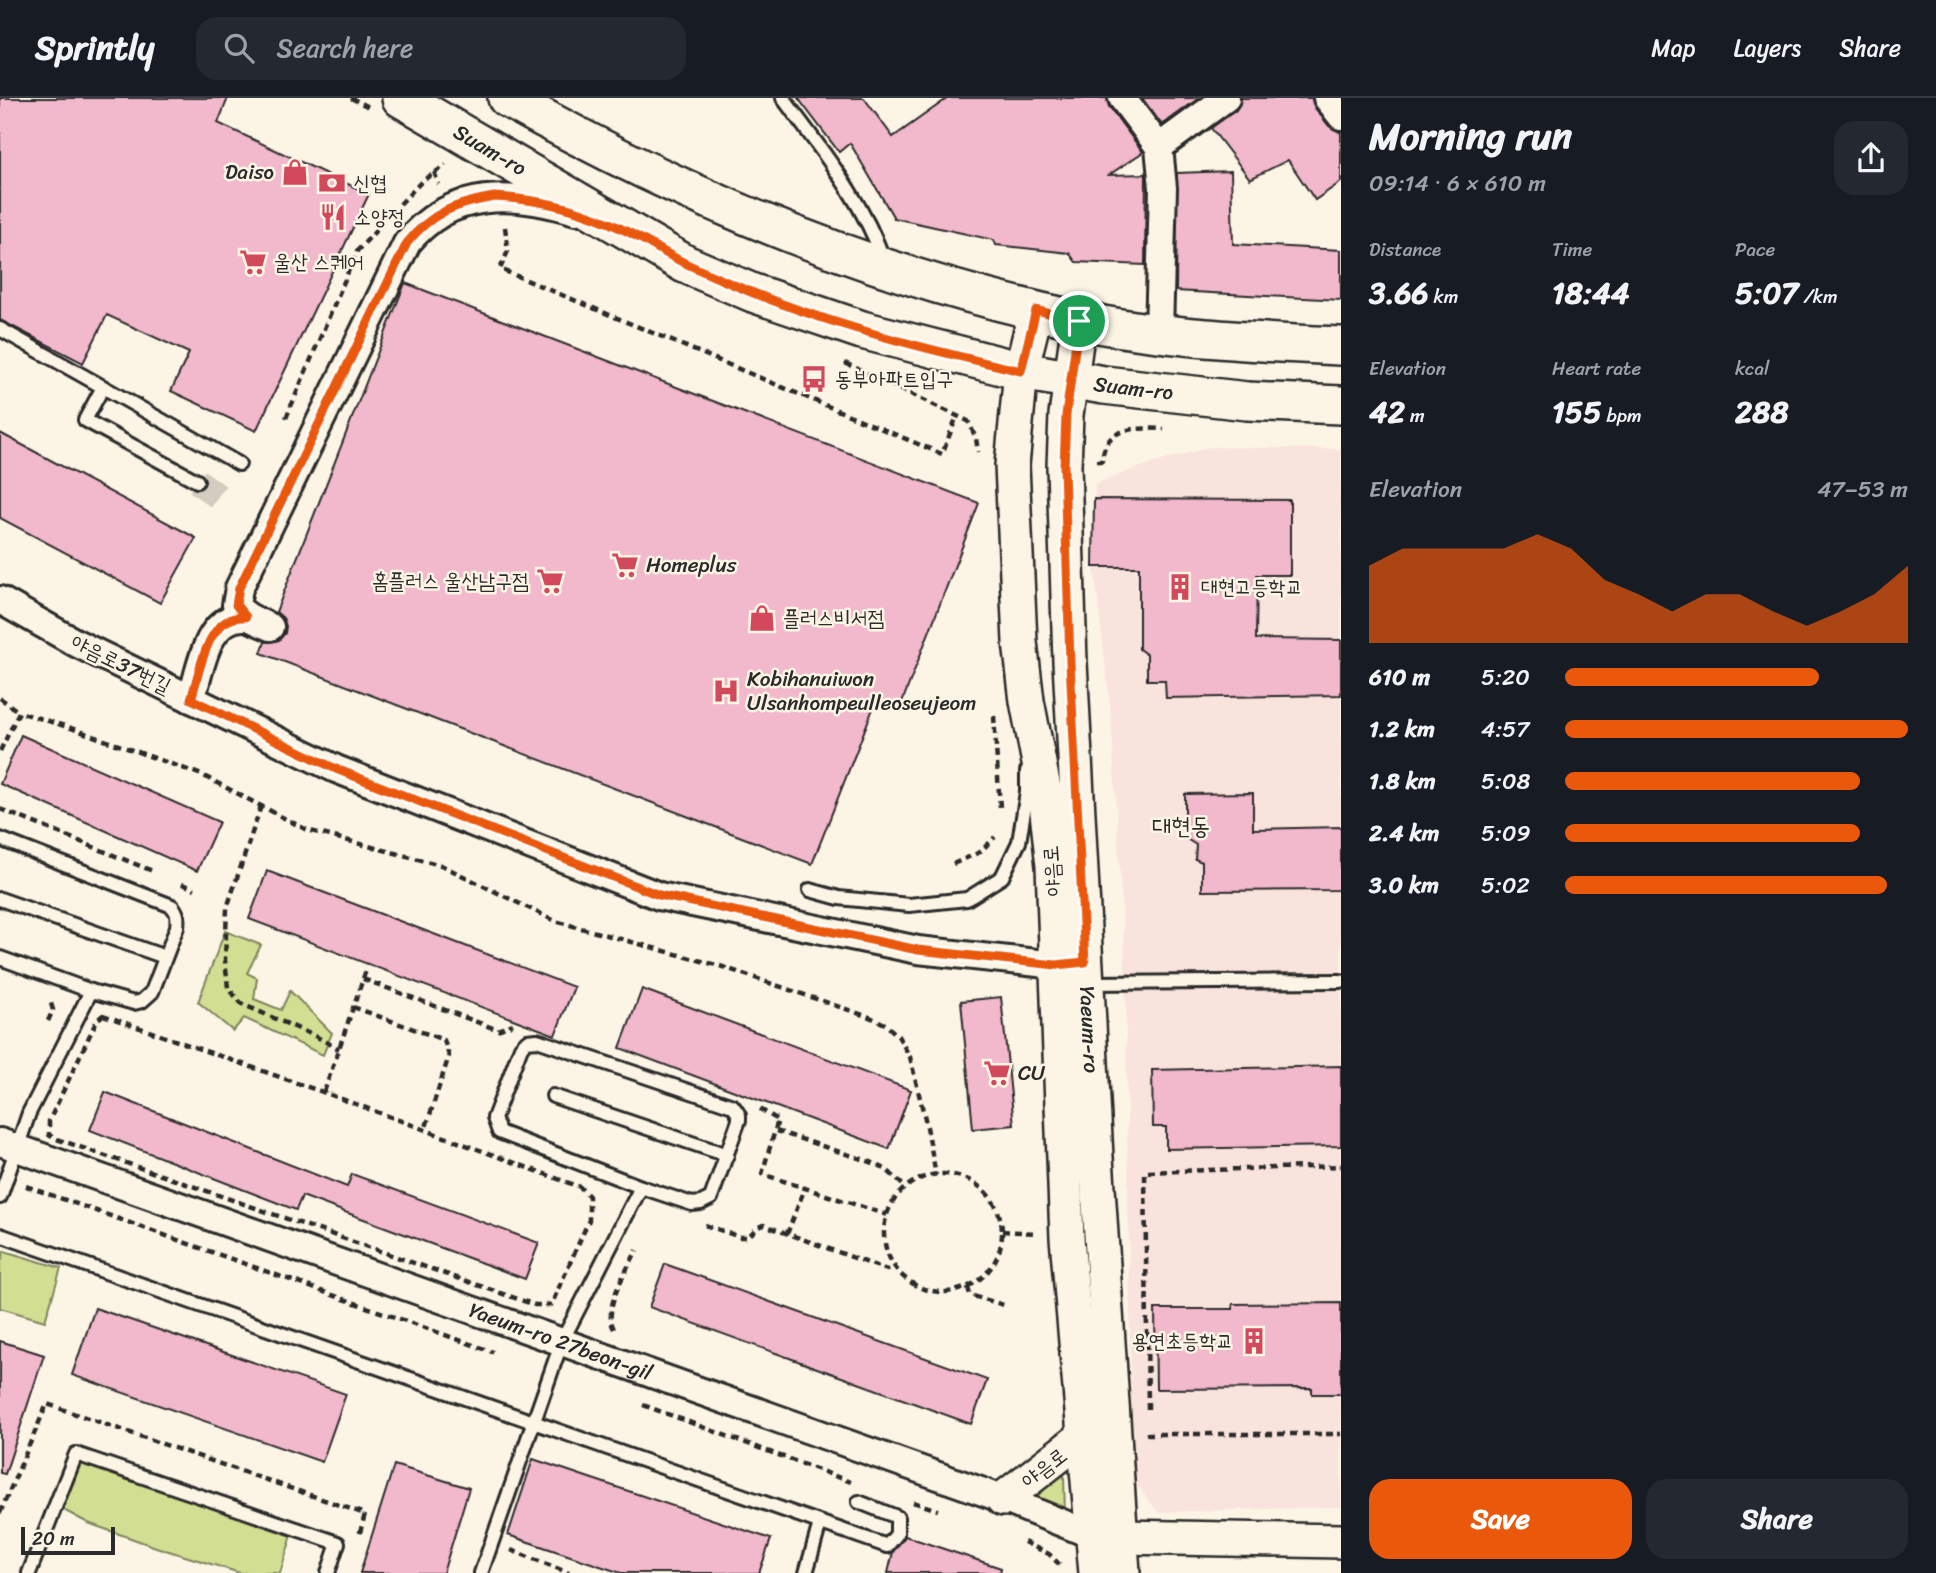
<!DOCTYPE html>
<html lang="en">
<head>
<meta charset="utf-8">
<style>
	body { margin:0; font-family:Sriracha,"Poor Story",sans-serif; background:#242831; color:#f1f3f6; height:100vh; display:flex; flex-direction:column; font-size:26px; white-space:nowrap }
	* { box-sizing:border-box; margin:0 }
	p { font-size:23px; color:#9ea1a6 }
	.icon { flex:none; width:38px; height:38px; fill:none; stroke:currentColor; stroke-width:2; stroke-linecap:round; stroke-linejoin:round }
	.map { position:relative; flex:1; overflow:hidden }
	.drawer { display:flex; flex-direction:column; background:#171b24; width:595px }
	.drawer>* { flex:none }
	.scale { position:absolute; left:21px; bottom:18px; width:94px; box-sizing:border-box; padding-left:7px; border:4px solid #2b2b2b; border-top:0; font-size:19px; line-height:24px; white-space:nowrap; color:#2b2b2b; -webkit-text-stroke:5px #fcf5e5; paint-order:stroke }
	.pin { position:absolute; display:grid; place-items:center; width:60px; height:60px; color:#fff; margin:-30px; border:4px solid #fff; border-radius:50%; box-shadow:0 2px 7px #0007 }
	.round { display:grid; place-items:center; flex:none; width:74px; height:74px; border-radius:21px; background:#242831 }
	.headline { display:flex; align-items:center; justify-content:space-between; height:119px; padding:0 28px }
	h1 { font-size:38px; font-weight:700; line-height:52px }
	.figures { display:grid; grid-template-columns:repeat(3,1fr); gap:10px; height:119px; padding:7px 28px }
	.figures div { display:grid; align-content:center }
	.figures b { font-size:30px; font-weight:700 }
	.figures small { font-size:19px; font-weight:400 }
	.figures p { font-size:19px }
	.chart { height:196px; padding:14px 28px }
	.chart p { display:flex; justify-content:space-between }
	.chart svg { width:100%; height:126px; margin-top:7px; fill:#ea580c; opacity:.7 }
	.cta { display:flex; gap:14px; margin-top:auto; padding:14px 28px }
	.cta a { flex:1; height:80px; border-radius:21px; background:#ea580c; color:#fff; font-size:28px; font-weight:700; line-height:80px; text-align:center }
	.cta a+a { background:#242831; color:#f1f3f6 }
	ul { padding:0 28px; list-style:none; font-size:23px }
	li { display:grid; grid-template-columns:112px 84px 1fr; align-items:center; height:52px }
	li i { height:18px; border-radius:9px; background:#ea580c }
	header { display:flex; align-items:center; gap:42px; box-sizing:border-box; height:98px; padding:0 35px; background:#171b24; border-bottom:2px solid #363941 }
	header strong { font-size:33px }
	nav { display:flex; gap:38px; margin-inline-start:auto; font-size:24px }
	.search { width:490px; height:63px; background:#242831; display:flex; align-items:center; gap:18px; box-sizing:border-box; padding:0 24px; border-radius:21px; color:#9ea1a6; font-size:26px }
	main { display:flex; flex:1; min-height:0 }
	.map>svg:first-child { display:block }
	.built { fill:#f9e3dd }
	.green { fill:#d2de91; stroke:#7e845e; stroke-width:2 }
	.building { fill:#f2b8cb; stroke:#2b2b2b; stroke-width:2 }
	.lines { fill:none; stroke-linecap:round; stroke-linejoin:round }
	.minor-tunnel { stroke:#d2cdc0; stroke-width:26; stroke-dasharray:26 13; stroke-linecap:butt }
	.service-casing { stroke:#2b2b2b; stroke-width:18 }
	.minor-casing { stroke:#2b2b2b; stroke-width:32 }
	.tertiary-casing { stroke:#2b2b2b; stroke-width:38 }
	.secondary-casing { stroke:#2b2b2b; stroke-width:42 }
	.path { stroke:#2b2b2b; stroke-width:4.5; stroke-dasharray:7 5; stroke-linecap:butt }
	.service { stroke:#fcf5e5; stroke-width:12 }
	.minor { stroke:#fcf5e5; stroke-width:26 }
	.tertiary { stroke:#fcf5e5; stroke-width:33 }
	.secondary { stroke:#fcf5e5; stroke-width:37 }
	.route-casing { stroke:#fff; stroke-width:14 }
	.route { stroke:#ea580c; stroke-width:9 }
	.labels { text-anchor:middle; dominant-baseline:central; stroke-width:5; stroke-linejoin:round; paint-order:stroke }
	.street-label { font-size:21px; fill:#2b2b2b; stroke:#fcf5e5 }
	.poi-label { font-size:21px; fill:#2b2b2b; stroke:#fcf5e5; text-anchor:start }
	.quarter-label { font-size:24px; fill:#2b2b2b; stroke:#fcf5e5 }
</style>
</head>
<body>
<header>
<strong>Sprintly</strong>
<div class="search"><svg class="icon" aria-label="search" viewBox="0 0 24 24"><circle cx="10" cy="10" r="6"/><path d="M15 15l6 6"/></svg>Search here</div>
<nav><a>Map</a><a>Layers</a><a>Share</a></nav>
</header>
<main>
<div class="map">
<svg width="1341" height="1475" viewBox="0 0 1341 1475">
	<rect width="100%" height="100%" fill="#fcf5e5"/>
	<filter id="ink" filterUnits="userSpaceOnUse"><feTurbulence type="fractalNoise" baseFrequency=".0143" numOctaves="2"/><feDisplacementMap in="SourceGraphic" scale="14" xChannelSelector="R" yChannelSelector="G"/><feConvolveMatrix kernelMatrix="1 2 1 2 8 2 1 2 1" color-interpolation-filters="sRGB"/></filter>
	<g filter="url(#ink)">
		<path class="built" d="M 1209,349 L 1341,351 L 1341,1409 L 1158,1414 L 1132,1381 L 1125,863 L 1111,616 L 1092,452 L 1095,386 L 1137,370 Z"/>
		<g class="green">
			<path d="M 225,833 L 261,847 L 247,875 L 257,880 L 254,901 L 281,912 L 290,893 L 332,935 L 323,957 L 244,920 L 233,933 L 198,904 Z"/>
			<path d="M 4,1153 L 61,1170 L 45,1223 L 0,1210 L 0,1167 Z"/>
			<path d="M 75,1358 L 294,1431 L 280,1475 L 240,1475 L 159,1450 L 88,1425 L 56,1408 Z"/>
			<path d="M 1064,1376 L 1065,1420 L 1017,1401 Z"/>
		</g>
		<g class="building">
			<path d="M 0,0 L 228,0 L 218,25 L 369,96 L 256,333 L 171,293 L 189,255 L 107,217 L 83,265 L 0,222 Z"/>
			<path d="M 798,0 L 864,0 L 893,39 L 948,0 L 1107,0 L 1109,9 L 1143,54 L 1109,77 L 1146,76 L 1145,167 L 1076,164 L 1069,155 L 996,147 L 994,142 L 894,120 L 850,45 L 839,54 Z"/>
			<path d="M 1142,0 L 1199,0 L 1162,27 Z"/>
			<path d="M 1241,0 L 1312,0 L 1315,10 L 1329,28 L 1341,35 L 1341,84 L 1315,102 L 1288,62 L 1250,81 L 1211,30 L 1236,12 Z"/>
			<path d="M 1231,73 L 1233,146 L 1341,152 L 1341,202 L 1176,193 L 1177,75 Z"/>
			<path d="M 405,185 L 979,405 L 899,612 L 876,603 L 812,766 L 261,555 L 265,544 L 279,542 L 285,535 L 286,528 L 283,520 L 276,514 Z"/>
			<path d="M 0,335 L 196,440 L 160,505 L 0,420 Z"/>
			<path d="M 1094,401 L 1290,402 L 1290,477 L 1257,477 L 1256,541 L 1341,542 L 1341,597 L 1166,600 L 1165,582 L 1147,582 L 1147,557 L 1139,551 L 1139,469 L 1093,469 Z"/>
			<path d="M 21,637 L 219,724 L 197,773 L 0,686 Z"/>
			<path d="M 1253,695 L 1253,731 L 1341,729 L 1341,792 L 1202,793 L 1202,764 L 1195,761 L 1196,747 L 1185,740 L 1185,696 Z"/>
			<path d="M 267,773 L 574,889 L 555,937 L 249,821 Z"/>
			<path d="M 642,891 L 911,992 L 889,1051 L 620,950 Z"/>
			<path d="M 1001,899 L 1014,1027 L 973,1031 L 961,903 Z"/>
			<path d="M 1341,968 L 1341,1048 L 1166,1051 L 1166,1029 L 1153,1029 L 1152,972 Z"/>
			<path d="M 105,994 L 347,1089 L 352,1076 L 539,1145 L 525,1181 L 302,1098 L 296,1112 L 90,1032 Z"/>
			<path d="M 665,1166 L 987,1282 L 971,1326 L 649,1209 Z"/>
			<path d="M 1341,1205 L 1341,1296 L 1312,1296 L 1312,1290 L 1156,1291 L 1155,1211 L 1233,1211 L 1233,1206 Z"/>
			<path d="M 95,1210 L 346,1296 L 322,1364 L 72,1277 Z"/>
			<path d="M 0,1243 L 44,1257 L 5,1376 L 0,1375 Z"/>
			<path d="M 533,1361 L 771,1441 L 759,1475 L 621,1475 L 508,1437 Z"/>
			<path d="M 394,1367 L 469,1390 L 443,1475 L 360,1475 Z"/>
			<path d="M 905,1438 L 1001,1470 L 1000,1475 L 888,1475 L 893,1454 Z"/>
		</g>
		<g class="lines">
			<path class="minor-tunnel" d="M 197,383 L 219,399"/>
			<defs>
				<g id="service">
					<path d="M 783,0 C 821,52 862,101 884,163"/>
					<path d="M 0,231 L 103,289 L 85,322 L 197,383"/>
					<path d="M 103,289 L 239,366"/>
					<path d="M 0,741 L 172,808 C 178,815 178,820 177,829 L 152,894 L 142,903 L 134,905 L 91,893 L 0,860"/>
					<path d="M 810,792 L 839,800 L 909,807 L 967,801 L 1002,779 L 1019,744 L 1027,694 L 1027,673"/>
					<path d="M 0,801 L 165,859"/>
					<path d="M 1087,885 L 1341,883"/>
					<path d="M 537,942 L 733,1008 L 739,1017 L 739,1022 L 711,1100 L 701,1105 L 692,1106 L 641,1089 L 499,1034 L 494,1020 L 521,949 L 527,943 Z"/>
					<path d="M 553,998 L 727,1057"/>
					<path d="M 0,1099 L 29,1015 L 91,893"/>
					<path d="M 0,1137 L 887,1448 L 897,1436 L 897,1419 L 859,1404"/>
					<path d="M 29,1475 L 76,1356 L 338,1445 L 328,1475"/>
					<path d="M 481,1475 L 562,1243 L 641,1089"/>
					<path d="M 806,1475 L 820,1425"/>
				</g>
				<g id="minor">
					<path d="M 1122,0 L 1159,49 L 1163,90 L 1159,234"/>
					<path d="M 1327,0 L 1341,18"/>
					<path d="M 1159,49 L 1226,0"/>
					<path d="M 0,502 L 76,545 L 336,671 L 659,798 L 918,852 L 1056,867 L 1076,865"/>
					<path d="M 270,529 C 257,523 244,519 236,507 L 239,490 L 407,145 C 451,90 514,94 576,113"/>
					<path d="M 191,601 C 201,572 206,516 246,519"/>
					<path id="s1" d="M 0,1044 L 1003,1401 L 1092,1437 L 1109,1440"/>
				</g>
				<g id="tertiary">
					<path d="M 1036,212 L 1021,273 L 1012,367 L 1020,544 L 1027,603 L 1045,696 L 1053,768 L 1067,1140 L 1096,1475"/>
					<path id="s2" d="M 1079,223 L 1066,317 L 1064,368 L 1070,564 L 1096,1059 L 1123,1475"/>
					<path d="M 1003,1401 L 1084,1338"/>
					<path d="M 1121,1439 L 1341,1443"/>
				</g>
				<g id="secondary">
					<path id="s3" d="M 401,0 L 685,166 L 753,195 L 862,232 L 1021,273 L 1104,287 L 1247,303 L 1341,307"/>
					<path d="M 507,0 C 685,100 877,180 1078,222 C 1162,240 1255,244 1341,248"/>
				</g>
			</defs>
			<use href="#service" class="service-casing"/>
			<use href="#minor" class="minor-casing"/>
			<use href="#tertiary" class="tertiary-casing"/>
			<use href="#secondary" class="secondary-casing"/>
			<g class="path">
				<path d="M 351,0 L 369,9"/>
				<path d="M 434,74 L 439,86"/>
				<path d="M 400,106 L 422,83 L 446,67"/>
				<path d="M 505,129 L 508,153 L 500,171 L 942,356 L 957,318"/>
				<path d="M 845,265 L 968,323 L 976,340 L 978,354"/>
				<path d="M 286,320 L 357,153 L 382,126"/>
				<path d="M 1097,363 L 1102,363 C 1104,327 1137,330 1164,331"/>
				<path d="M 0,600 L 19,614"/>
				<path d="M 994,618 L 1000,710"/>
				<path d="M 0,653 L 19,614 L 71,630 L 202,677 L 307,732 L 441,767 L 555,823 L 720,868 L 872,920 L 885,926 L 898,938 L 910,959 L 927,1029 L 936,1077"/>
				<path d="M 261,708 L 227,810 L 225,862 L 228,890 L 242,906 L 317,939 L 339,951"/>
				<path d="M 0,711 L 155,774"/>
				<path d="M 953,766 L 980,754 L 995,739"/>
				<path d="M 182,786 L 195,791"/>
				<path d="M 363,881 L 498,932 L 513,926"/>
				<path d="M 353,909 L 444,942 L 449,958 L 425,1032"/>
				<path d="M 103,917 L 331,997 L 580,1089 L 589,1098 L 589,1122 L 553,1203 L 551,1207 L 535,1207 L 54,1040 L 49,1037 L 49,1023 L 97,922 Z"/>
				<path d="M 48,923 L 53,912 L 50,902"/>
				<path d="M 324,994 L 366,872"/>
				<path d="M 760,1011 L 778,1022 L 762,1076 L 887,1117"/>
				<path d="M 776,1033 L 871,1064 L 887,1072 L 905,1089"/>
				<circle cx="943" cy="1135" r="59"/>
				<path d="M 26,1088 L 493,1254"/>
				<path d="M 705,1127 L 740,1139 L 748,1139 L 758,1129 L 764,1127 L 887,1172 L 895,1170"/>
				<path d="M 1002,1133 L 1036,1135"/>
				<path d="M 787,1136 L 805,1090"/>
				<path d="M 968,1189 L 970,1197 L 1004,1207"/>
				<path d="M 614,1231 C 602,1210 627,1172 637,1152"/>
				<path d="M 643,1307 L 851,1384"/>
				<path d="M 1148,1311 L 1145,1074 L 1341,1068"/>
				<path d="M 1148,1334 L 1148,1336 L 1341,1336"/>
				<path d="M 913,1404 L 938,1412"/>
				<path d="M 0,1415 L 47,1306 L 365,1416 L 359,1438"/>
				<path d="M 1024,1444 L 1049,1456 L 1063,1470"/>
				<path d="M 511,1452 L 569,1475"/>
			</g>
			<use href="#service" class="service"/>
			<use href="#minor" class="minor"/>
			<use href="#tertiary" class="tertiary"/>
			<use href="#secondary" class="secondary"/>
		</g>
	</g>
	<g class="lines" filter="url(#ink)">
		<defs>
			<path id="route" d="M 494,99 C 538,101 582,111 622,131 C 644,141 665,156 687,166 C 708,176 729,185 751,194 C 837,229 930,252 1021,273 L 1036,212 L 1079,223 L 1066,317 L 1064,369 L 1070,564 L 1085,864 L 1056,867 L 918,852 L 659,797 L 336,671 L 191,601 C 201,572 206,516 246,519 L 236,507 L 239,490 L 407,145 C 432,114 455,106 494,99 Z"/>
		</defs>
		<use href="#route" class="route-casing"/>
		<use href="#route" class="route"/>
	</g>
	<defs>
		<symbol id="shop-bare" viewBox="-9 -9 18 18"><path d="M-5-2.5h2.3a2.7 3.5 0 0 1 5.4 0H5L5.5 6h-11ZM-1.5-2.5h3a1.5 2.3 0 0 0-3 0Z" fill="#d1495b" stroke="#fcf5e5" stroke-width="2.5" paint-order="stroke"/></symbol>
		<symbol id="bank-bare" viewBox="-9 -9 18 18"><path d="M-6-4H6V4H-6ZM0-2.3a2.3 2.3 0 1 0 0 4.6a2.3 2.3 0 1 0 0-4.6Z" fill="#d1495b" stroke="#fcf5e5" stroke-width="2.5" paint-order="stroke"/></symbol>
		<symbol id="restaurant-bare" viewBox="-9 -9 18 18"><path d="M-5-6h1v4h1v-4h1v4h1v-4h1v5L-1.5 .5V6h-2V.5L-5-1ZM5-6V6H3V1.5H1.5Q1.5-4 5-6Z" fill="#d1495b" stroke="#fcf5e5" stroke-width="2.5" paint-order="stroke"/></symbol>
		<symbol id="supermarket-bare" viewBox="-9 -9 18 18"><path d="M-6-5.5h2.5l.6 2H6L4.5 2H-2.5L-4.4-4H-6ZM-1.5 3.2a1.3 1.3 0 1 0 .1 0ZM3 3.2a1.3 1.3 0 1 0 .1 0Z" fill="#d1495b" stroke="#fcf5e5" stroke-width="2.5" paint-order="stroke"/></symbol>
		<symbol id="bus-bare" viewBox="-9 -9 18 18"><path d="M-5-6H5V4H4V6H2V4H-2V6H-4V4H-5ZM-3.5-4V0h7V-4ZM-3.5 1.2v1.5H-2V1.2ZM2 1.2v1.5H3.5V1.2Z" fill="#d1495b" stroke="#fcf5e5" stroke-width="2.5" paint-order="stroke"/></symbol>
		<symbol id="building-bare" viewBox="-9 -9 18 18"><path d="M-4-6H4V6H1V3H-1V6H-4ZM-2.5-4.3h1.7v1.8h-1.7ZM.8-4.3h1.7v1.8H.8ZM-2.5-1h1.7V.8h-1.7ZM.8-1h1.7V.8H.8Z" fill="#d1495b" stroke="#fcf5e5" stroke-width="2.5" paint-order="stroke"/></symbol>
		<symbol id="hospital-bare" viewBox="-9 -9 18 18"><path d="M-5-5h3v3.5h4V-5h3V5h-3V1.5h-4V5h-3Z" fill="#d1495b" stroke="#fcf5e5" stroke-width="2.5" paint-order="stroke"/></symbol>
	</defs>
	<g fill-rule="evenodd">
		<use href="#shop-bare" x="276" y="55" width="38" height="38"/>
		<use href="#bank-bare" x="313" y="66" width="38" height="38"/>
		<use href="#restaurant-bare" x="314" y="100" width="38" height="38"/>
		<use href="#supermarket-bare" x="234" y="145" width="38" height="38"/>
		<use href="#bus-bare" x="795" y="262" width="38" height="38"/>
		<use href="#supermarket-bare" x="606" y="448" width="38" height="38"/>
		<use href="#supermarket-bare" x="531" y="464" width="38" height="38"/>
		<use href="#building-bare" x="1161" y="470" width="38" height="38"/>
		<use href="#shop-bare" x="743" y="501" width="38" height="38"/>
		<use href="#hospital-bare" x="707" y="574" width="38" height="38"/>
		<use href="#supermarket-bare" x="978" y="956" width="38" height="38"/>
		<use href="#building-bare" x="1235" y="1224" width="38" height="38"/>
	</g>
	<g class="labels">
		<g class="street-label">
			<text stroke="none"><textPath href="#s3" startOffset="103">Suam-ro</textPath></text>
			<text stroke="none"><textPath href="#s3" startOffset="796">Suam-ro</textPath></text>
			<text transform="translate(121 566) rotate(26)">야음로37번길</text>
			<text transform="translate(1052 773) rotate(-94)">야음로</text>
			<text stroke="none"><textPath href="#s2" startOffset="710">Yaeum-ro</textPath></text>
			<text stroke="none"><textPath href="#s1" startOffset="595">Yaeum-ro 27beon-gil</textPath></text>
			<text transform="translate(1044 1370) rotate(-38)">야음로</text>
		</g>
		<g class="poi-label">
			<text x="274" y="74" text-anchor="end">Daiso</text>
			<text x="353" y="85">신협</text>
			<text x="354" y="119">소양정</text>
			<text x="274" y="164">울산 스퀘어</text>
			<text x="835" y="281">동부아파트입구</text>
			<text x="646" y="467">Homeplus</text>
			<text x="529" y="483" text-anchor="end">홈플러스 울산남구점</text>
			<text x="1201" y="489">대현고등학교</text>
			<text x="783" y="520">플러스비서점</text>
			<text x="747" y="581">Kobihanuiwon<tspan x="747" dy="24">Ulsanhompeulleoseujeom</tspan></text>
			<text x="1018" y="975">CU</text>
			<text x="1233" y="1243" text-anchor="end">용연초등학교</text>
		</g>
		<g class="quarter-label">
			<text x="1181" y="728">대현동</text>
		</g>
	</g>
</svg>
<div class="scale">20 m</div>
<div class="pin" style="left:1079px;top:223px;background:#1e9e55"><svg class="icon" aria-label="arrive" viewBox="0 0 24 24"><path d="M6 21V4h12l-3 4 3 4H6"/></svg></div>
</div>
<section class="drawer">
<div class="headline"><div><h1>Morning run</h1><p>09:14 · 6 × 610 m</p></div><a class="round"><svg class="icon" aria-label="share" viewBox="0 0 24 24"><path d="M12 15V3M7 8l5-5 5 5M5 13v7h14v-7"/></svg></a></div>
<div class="figures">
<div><p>Distance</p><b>3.66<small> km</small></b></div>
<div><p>Time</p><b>18:44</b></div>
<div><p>Pace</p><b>5:07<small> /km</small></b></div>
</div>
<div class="figures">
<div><p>Elevation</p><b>42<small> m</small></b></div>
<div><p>Heart rate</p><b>155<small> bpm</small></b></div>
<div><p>kcal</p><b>288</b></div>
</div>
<div class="chart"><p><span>Elevation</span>47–53 m</p>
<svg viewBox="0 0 160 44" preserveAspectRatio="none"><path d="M0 44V17L10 11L20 11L30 11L40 11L50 6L60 11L70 22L80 27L90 33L100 27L110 27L120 33L130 38L140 33L150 27L160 17V44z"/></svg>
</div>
<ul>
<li><b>610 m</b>5:20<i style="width:74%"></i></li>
<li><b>1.2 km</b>4:57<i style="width:100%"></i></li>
<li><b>1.8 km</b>5:08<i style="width:86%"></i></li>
<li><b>2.4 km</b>5:09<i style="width:86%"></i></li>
<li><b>3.0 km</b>5:02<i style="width:94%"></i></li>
</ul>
<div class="cta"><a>Save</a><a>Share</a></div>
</section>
</main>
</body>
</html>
